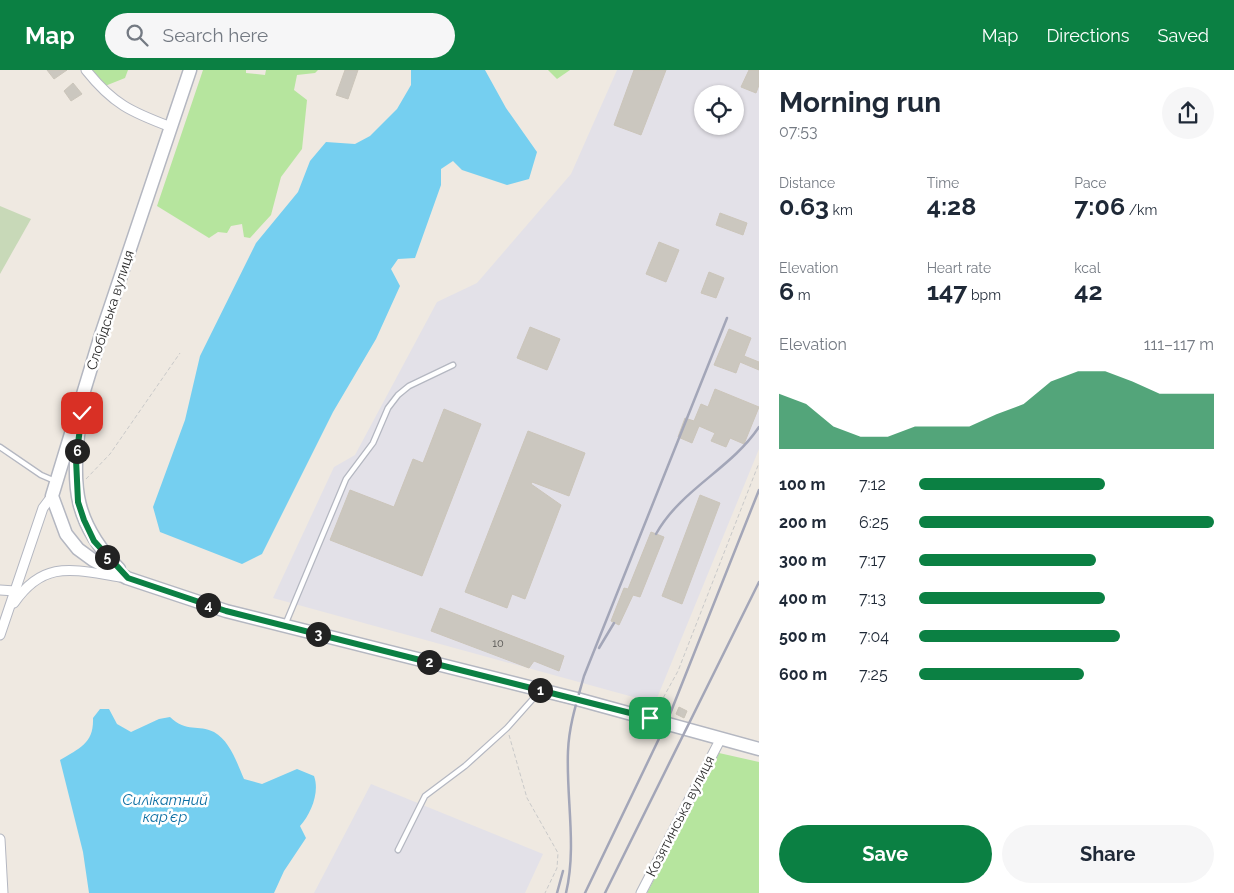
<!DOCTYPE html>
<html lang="en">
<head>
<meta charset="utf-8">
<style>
	body { margin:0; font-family:Raleway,sans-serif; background:#f6f6f7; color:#1f2937; height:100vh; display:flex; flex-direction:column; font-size:19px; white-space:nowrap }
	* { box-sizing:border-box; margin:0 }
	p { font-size:16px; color:#747a83 }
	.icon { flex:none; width:28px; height:28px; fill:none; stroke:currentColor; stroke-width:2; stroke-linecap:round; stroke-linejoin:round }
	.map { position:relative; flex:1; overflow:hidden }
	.side { display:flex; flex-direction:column; background:#fff; width:475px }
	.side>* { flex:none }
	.fabs { position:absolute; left:694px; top:15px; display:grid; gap:10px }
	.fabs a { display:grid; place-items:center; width:50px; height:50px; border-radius:50%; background:#fff; box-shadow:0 1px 4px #0004; font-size:25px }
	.pin { position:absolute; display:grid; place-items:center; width:42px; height:42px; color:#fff; margin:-21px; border-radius:10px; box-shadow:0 2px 8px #0006 }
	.km { position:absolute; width:25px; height:25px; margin:-12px; border-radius:50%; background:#222; color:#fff; font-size:14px; line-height:25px; text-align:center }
	.round { display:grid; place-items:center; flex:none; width:52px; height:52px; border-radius:26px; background:#f6f6f7 }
	.overview { display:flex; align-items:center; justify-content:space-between; height:85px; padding:0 20px }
	h1 { font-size:28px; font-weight:700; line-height:38px }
	.metrics { display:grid; grid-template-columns:repeat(3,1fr); gap:8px; height:85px; padding:5px 20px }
	.metrics div { display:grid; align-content:center }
	.metrics b { font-size:25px; font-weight:700 }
	.metrics small { font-size:14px; font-weight:400 }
	.metrics p { font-size:14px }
	.chart { height:140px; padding:10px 20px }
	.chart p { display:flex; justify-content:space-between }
	.chart svg { width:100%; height:90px; margin-top:5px; fill:#0b8043; opacity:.7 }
	.button { display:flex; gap:10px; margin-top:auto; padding:10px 20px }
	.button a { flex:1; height:58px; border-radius:30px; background:#0b8043; color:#fff; font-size:20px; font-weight:700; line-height:58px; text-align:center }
	.button a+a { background:#f6f6f7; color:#1f2937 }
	ul { padding:0 20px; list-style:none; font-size:16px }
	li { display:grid; grid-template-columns:80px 60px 1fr; align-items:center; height:38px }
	li i { height:12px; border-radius:6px; background:#0b8043 }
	header { display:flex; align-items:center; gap:30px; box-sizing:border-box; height:70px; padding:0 25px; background:#0b8043; color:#fff }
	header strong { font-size:24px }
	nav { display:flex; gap:28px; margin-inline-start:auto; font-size:18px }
	.search { width:350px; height:45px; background:#f6f6f7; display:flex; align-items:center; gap:12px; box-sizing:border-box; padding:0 18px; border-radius:28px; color:#747a83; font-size:19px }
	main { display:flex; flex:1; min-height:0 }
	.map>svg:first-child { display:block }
	.industrial { fill:#e3e1e8; fill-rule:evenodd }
	.green { fill:#b6e59e }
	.cemetery { fill:#c8d9b8 }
	.water { fill:#75cff0 }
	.building { fill:#cbc7bf; stroke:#cbc5ba }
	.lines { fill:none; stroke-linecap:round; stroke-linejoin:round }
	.lane-casing { stroke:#b4b7c1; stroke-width:7 }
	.street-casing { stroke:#b4b7c1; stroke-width:11 }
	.secondary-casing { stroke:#b4b7c1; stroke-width:15 }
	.path { stroke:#c9c9c9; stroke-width:1; stroke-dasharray:4 2.5; stroke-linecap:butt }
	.lane { stroke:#fff; stroke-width:4.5 }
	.street { stroke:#fff; stroke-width:9 }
	.secondary { stroke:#fff; stroke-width:12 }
	.rail { stroke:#a3a6b8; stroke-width:2.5 }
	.route-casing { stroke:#fff; stroke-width:10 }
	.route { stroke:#0b8043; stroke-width:6 }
	.labels { text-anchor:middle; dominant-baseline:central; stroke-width:5; stroke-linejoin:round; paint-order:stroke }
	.number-label { font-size:11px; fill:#555452 }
	.street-label { font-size:14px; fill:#2e2e2e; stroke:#fff }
	.water-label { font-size:15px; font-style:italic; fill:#0d6fa3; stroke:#fff }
</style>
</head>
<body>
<header>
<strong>Map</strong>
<div class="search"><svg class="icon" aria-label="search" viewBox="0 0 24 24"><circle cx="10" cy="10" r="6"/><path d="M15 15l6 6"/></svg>Search here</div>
<nav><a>Map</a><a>Directions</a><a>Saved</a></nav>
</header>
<main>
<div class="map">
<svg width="759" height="823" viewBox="0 0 759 823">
	<rect width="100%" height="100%" fill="#efe9e1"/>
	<g class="industrial">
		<path d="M 617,0 L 759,0 L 759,379 L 655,633 L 273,528 L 334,397 L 355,385 L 437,232 L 477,213 L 571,104 ZM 702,24 L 735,24 L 735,56 L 702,56 Z"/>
		<path d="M 371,714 L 543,784 L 525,823 L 314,823 Z"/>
	</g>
	<g class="green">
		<path d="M 86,0 L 128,0 L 125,8 L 100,18 Z"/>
		<path d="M 203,0 L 246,0 L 246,3 L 265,5 L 266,0 L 318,0 L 315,3 L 297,5 L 294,20 L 307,30 L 302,79 L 281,107 L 271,145 L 250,168 L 244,167 L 242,154 L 231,156 L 227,163 L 218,162 L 209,168 L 157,136 Z"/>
		<path d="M 548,0 L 570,0 L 557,9 Z"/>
		<path d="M 719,683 L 759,692 L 759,823 L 647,823 Z"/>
	</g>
	<path class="cemetery" d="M 0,136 L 31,149 L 0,204 Z"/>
	<g class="water">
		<path d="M 411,0 L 485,0 L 506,38 L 537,82 L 529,109 L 507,115 L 462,100 L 453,91 L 441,99 L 441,115 L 415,188 L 398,189 L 391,199 L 400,216 L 376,269 L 333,342 L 262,484 L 242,494 L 160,462 L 153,437 L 185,350 L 200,286 L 256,173 L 298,122 L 310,91 L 326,72 L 355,74 L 370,66 L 397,39 L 411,15 Z"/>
		<path d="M 100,639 L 109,639 L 117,654 L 131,662 L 159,649 L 170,647 C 187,663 198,654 214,662 C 230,671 237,693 244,709 L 262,714 L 297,699 L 314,706 C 320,722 311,744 300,756 L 306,768 L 284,801 L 274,823 L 89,823 L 83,782 L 60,690 C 80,678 94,673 93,648 Z"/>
	</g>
	<g class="building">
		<path d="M 47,0 L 67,0 L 54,9 Z"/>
		<path d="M 345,0 L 358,0 L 348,29 L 336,25 Z"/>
		<path d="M 634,0 L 666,0 L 641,65 L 614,55 Z"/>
		<path d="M 749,0 L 759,0 L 759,15 L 756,23 L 741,17 Z"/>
		<path d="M 73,13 L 82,24 L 71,31 L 64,21 Z"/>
		<path d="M 720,143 L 747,153 L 743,165 L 716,155 Z"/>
		<path d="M 659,172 L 679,180 L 666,212 L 646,204 Z"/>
		<path d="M 709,202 L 724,208 L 716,228 L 701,223 Z"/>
		<path d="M 530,257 L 560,269 L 547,300 L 517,288 Z"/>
		<path d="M 729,259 L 751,268 L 744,286 L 759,292 L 759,300 L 740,292 L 736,303 L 714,295 Z"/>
		<path d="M 715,319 L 759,337 L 744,374 L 730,368 L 726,377 L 711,371 L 715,363 L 699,356 L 692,373 L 678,367 L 685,348 L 694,351 L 701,334 L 708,337 Z"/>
		<path d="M 444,339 L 481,354 L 422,506 L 330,470 L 350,420 L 394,437 L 413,389 L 423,393 Z"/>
		<path d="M 528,361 L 585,383 L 569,426 L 532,412 L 531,414 L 561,435 L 525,529 L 512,524 L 507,538 L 465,522 Z"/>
		<path d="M 700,425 L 720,433 L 682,534 L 662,526 Z"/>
		<path d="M 651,462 L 664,467 L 640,527 L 633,525 L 619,555 L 611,551 L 624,518 L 628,519 Z"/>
		<path d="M 440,538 L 564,586 L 559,601 L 534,591 L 529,598 L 431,561 Z"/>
		<path d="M 679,637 L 687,641 L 684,648 L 676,644 Z"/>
	</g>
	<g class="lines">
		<defs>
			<g id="lane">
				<path d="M 0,377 L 41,405 L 55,411"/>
				<path d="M 285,555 L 346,409 L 373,373 L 388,338 L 398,325 L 409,316 L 453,295"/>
				<path d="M 398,780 L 425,726 L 465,696 L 507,658 L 540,621"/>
			</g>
			<g id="street">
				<path d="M 86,0 C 113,34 131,42 171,57"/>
				<path d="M 0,520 L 15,521"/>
				<path d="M 14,533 C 44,489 74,500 120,507"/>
				<path d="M 0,565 L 43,438 L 52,426"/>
				<path d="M 0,769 L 3,823"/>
				<path d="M 641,823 L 720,670"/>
			</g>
			<g id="secondary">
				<path d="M 190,0 L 101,265 L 52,426 L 66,464 L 78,479 L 93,490 L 127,508 L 226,541 L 577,629 L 759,679"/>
				<path d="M 79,357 C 71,417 75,454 119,499"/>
			</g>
		</defs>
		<use href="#lane" class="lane-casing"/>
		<use href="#street" class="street-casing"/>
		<use href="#secondary" class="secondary-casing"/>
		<g class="path">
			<path d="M 86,409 L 110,384 L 180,283"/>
			<path d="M 657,639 L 678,601 L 759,393"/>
			<path d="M 509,665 L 527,728 L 558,783 L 557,798 L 545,823"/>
		</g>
		<use href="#lane" class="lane"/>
		<use href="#street" class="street"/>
		<use href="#secondary" class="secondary"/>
		<g class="rail">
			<path d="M 656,464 C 681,419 731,399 759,357"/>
			<path d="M 599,578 L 614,553"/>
			<path d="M 557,823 L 563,801"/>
			<path d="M 566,823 C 577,777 566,728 568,681 C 569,655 577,631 584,606 L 727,248"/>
			<path d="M 585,823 L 666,654 L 759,420"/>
			<path d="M 605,823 L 759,512"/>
		</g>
	</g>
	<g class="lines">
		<defs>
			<path id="route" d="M 82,343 L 76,389 L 78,432 L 84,450 L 94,471 L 128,508 L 226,541 L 650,648"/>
		</defs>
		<use href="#route" class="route-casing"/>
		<use href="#route" class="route"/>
	</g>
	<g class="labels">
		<g class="number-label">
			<text x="498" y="573">10</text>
		</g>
		<g class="street-label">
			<text transform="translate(110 240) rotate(-72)">Слобідська вулиця</text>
			<text transform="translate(680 746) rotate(-63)">Козятинська вулиця</text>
		</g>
		<g class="water-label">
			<text x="165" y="730">Силікатний<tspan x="165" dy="17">кар'єр</tspan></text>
		</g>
	</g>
</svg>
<div class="fabs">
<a><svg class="icon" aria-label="locate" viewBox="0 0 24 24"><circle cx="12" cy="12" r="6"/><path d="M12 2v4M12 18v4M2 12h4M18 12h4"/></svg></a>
</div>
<div class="pin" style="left:650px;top:648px;background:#1e9e55"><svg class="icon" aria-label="arrive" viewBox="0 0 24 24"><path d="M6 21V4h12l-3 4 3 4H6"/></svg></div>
<div class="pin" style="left:82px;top:343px;background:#d93025"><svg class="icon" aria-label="check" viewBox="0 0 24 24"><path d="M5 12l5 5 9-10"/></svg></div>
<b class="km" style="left:540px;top:620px">1</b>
<b class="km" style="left:429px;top:592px">2</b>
<b class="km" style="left:318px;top:564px">3</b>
<b class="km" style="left:208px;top:535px">4</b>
<b class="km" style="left:107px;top:487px">5</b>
<b class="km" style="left:77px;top:381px">6</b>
</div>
<section class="side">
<div class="overview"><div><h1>Morning run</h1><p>07:53</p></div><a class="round"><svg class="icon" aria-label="share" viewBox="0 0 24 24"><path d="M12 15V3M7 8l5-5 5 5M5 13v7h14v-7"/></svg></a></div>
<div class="metrics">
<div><p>Distance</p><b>0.63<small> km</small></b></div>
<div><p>Time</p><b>4:28</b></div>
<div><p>Pace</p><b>7:06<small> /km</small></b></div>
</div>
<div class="metrics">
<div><p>Elevation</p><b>6<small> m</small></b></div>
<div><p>Heart rate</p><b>147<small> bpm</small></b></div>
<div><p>kcal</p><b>42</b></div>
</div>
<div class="chart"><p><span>Elevation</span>111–117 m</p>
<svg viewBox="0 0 160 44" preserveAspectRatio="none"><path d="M0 44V17L10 22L20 33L30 38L40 38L50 33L60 33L70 33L80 27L90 22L100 11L110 6L120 6L130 11L140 17L150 17L160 17V44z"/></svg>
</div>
<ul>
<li><b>100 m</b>7:12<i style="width:63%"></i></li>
<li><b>200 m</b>6:25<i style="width:100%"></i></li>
<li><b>300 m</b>7:17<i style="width:60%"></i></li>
<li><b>400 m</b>7:13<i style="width:63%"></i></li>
<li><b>500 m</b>7:04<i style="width:68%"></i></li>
<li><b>600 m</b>7:25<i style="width:56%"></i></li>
</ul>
<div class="button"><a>Save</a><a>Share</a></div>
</section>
</main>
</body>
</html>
